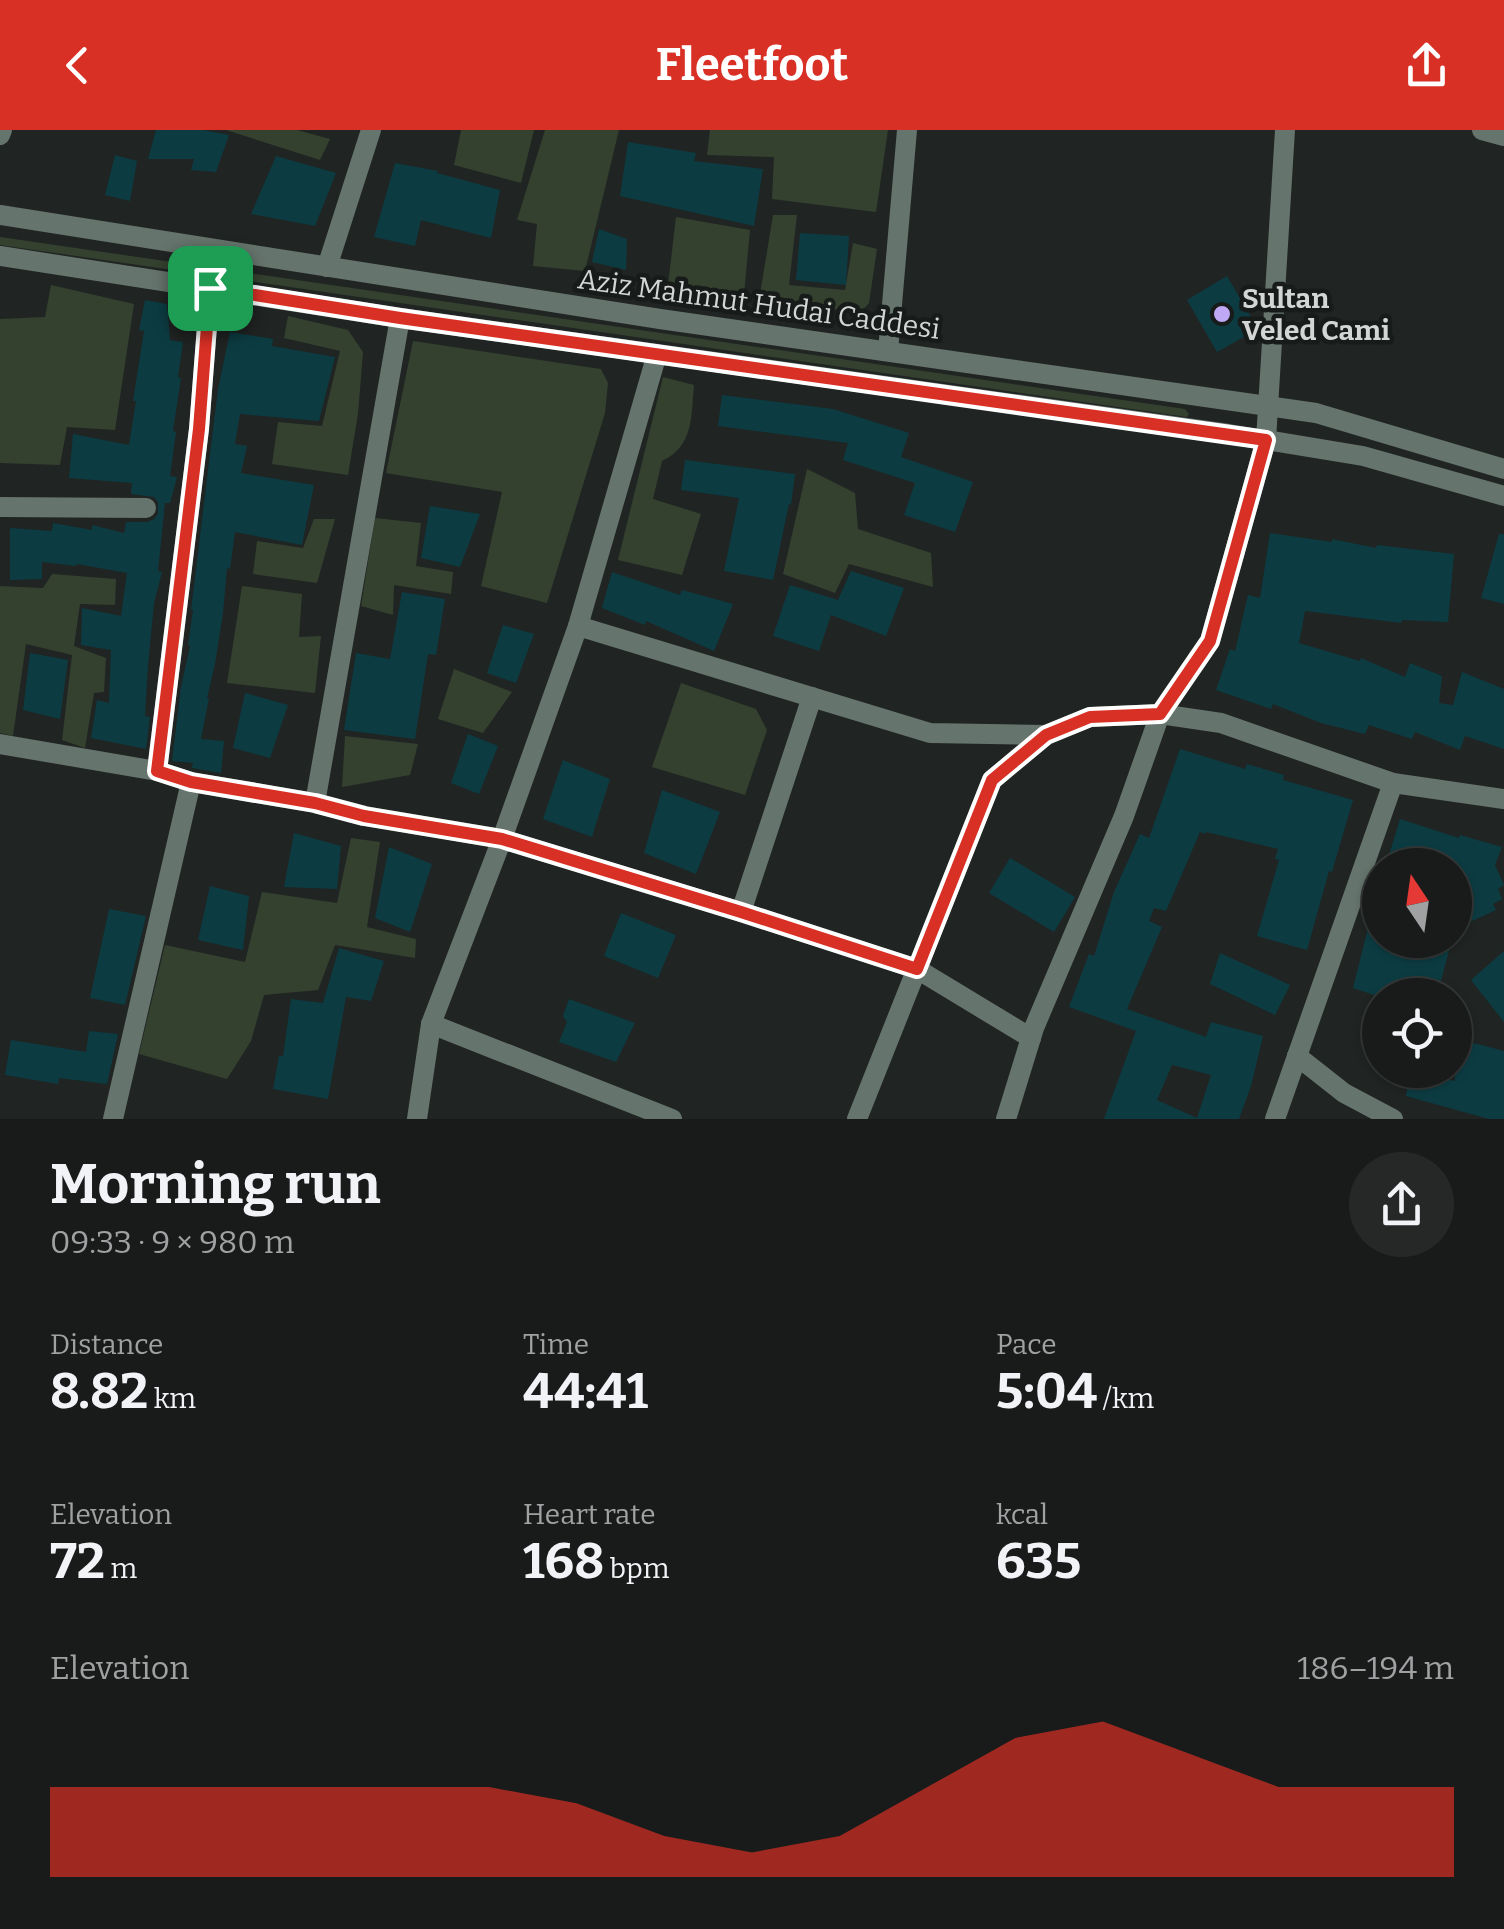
<!DOCTYPE html>
<html lang="en">
<head>
<meta charset="utf-8">
<style>
	body { margin:0; font-family:Bitter,serif; background:#252827; color:#f1f3f6; height:100vh; display:flex; flex-direction:column; font-size:38px; white-space:nowrap }
	* { box-sizing:border-box; margin:0 }
	p { font-size:32px; color:#9fa1a2 }
	.icon { flex:none; width:55px; height:55px; fill:none; stroke:currentColor; stroke-width:2; stroke-linecap:round; stroke-linejoin:round }
	.map { position:relative; height:989px; overflow:hidden }
	.side { display:flex; flex-direction:column; background:#181b1a; flex:1 }
	.side>* { flex:none }
	.needle { width:65px; rotate:347deg }
	.fabs { position:absolute; left:1362px; top:718px; display:grid; gap:20px }
	.fabs a { display:grid; place-items:center; width:110px; height:110px; border-radius:50%; background:#181b1a; box-shadow:0 2px 8px #0004,0 0 0 2px #363939; font-size:50px }
	.pin { position:absolute; display:grid; place-items:center; width:85px; height:85px; color:#fff; margin:-42px; border-radius:20px; box-shadow:0 5px 15px #0006 }
	.round { display:grid; place-items:center; flex:none; width:105px; height:105px; border-radius:52px; background:#252827 }
	.overview { display:flex; align-items:center; justify-content:space-between; height:170px; padding:0 50px }
	h1 { font-size:55px; font-weight:700; line-height:75px }
	.figures { display:grid; grid-template-columns:repeat(3,1fr); gap:15px; height:170px; padding:10px 50px }
	.figures div { display:grid; align-content:center }
	.figures b { font-size:50px; font-weight:700 }
	.figures small { font-size:28px; font-weight:400 }
	.figures p { font-size:28px }
	.chart { height:280px; padding:20px 50px }
	.chart p { display:flex; justify-content:space-between }
	.chart svg { width:100%; height:180px; margin-top:10px; fill:#d93025; opacity:.7 }
	header { display:flex; justify-content:space-between; align-items:center; height:130px; padding:0 50px; background:#d93025; color:#fff; font-size:45px; font-weight:700 }
	.map>svg:first-child { display:block }
	.green { fill:#34412f }
	.building { fill:#0c3c42; fill-rule:evenodd }
	.lines { fill:none; stroke-linecap:round; stroke-linejoin:round }
	.minor { stroke:#65746c; stroke-width:20 }
	.tertiary { stroke:#65746c; stroke-width:20 }
	.route-casing { stroke:#fff; stroke-width:20 }
	.route { stroke:#d93025; stroke-width:12 }
	.poi-dot { fill:#bfa9f4; stroke:#171b1a; stroke-width:4 }
	.labels { text-anchor:middle; dominant-baseline:central; stroke-width:9; stroke-linejoin:round; paint-order:stroke }
	.poi-label { font-size:28px; font-weight:bold; fill:#d4d6d6; stroke:#171b1a; text-anchor:start }
	.street-label { font-size:28px; fill:#d4d6d6; stroke:#171b1a }
</style>
</head>
<body>
<header><svg class="icon" aria-label="back" viewBox="0 0 24 24"><path d="M15 5l-7 7 7 7"/></svg>Fleetfoot<svg class="icon" aria-label="share" viewBox="0 0 24 24"><path d="M12 15V3M7 8l5-5 5 5M5 13v7h14v-7"/></svg></header>
<div class="map">
<svg width="1504" height="989" viewBox="0 0 1504 989">
	<rect width="100%" height="100%" fill="#202423"/>
	<g class="green">
		<path d="M 226,0 L 297,0 L 330,9 L 320,30 Z"/>
		<path d="M 461,0 L 534,0 L 521,53 L 454,35 Z"/>
		<path d="M 545,0 L 619,0 L 585,141 L 533,136 L 537,94 L 517,90 Z"/>
		<path d="M 710,0 L 888,0 L 876,82 L 772,69 L 774,27 L 707,25 Z"/>
		<path d="M 773,85 L 797,85 L 789,155 L 845,160 L 853,113 L 877,119 L 869,173 L 859,184 L 760,164 Z"/>
		<path d="M 676,87 L 750,100 L 744,164 L 668,155 Z"/>
		<path d="M 0,107 L 1185,279 L 1189,284 L 1187,287 L 0,115 Z"/>
		<path d="M 51,155 L 134,174 L 115,300 L 67,297 L 60,335 L 0,333 L 0,189 L 45,187 Z"/>
		<path d="M 288,186 L 348,200 L 363,222 L 358,284 L 348,345 L 272,334 L 278,292 L 322,296 L 340,221 L 284,208 Z"/>
		<path d="M 413,211 L 601,239 L 608,253 L 605,283 L 547,473 L 481,456 L 502,362 L 386,343 Z"/>
		<path d="M 663,247 L 694,255 C 691,286 694,316 662,331 L 653,369 L 701,384 L 682,445 L 618,430 Z"/>
		<path d="M 807,339 L 855,363 L 858,399 L 931,423 L 933,457 L 849,434 L 835,463 L 783,444 Z"/>
		<path d="M 375,388 L 421,393 L 416,436 L 453,442 L 451,464 L 394,455 L 393,485 L 361,476 Z"/>
		<path d="M 314,389 L 335,389 L 317,453 L 253,444 L 257,411 L 303,418 Z"/>
		<path d="M 52,444 L 116,449 L 115,475 L 80,474 L 74,516 L 106,528 L 104,562 L 94,563 L 85,618 L 62,610 L 72,525 L 26,514 L 13,606 L 0,603 L 0,456 L 43,458 Z"/>
		<path d="M 242,456 L 302,464 L 299,507 L 321,506 L 315,563 L 227,553 Z"/>
		<path d="M 454,539 L 512,562 L 483,603 L 438,589 Z"/>
		<path d="M 681,553 L 756,579 L 767,600 L 745,665 L 652,637 Z"/>
		<path d="M 345,606 L 418,614 L 410,645 L 342,657 Z"/>
		<path d="M 351,708 L 380,712 L 367,797 L 416,809 L 415,828 L 335,815 L 318,860 L 264,865 L 251,911 L 227,949 L 139,924 L 165,815 L 245,832 L 262,762 L 337,773 Z"/>
	</g>
	<g class="building">
		<path d="M 156,0 L 203,0 L 229,5 L 216,42 L 191,40 L 194,29 L 148,29 Z"/>
		<path d="M 628,12 L 696,23 L 694,31 L 763,39 L 754,96 L 620,66 Z"/>
		<path d="M 115,25 L 137,31 L 130,71 L 105,65 Z"/>
		<path d="M 276,26 L 336,43 L 315,96 L 251,84 Z"/>
		<path d="M 395,33 L 438,41 L 437,43 L 500,60 L 491,108 L 421,90 L 415,116 L 374,107 Z"/>
		<path d="M 599,99 L 627,109 L 626,140 L 592,132 Z"/>
		<path d="M 800,103 L 849,106 L 846,155 L 796,150 Z"/>
		<path d="M 1227,146 L 1258,199 L 1217,222 L 1187,170 Z"/>
		<path d="M 145,170 L 167,174 L 170,210 L 183,212 L 178,247 L 181,248 L 173,301 L 176,302 L 170,346 L 177,347 L 170,373 L 165,373 L 158,441 L 162,442 L 154,473 L 148,536 L 145,586 L 150,587 L 146,619 L 91,608 L 97,570 L 109,573 L 111,520 L 81,515 L 82,478 L 121,486 L 127,443 L 77,434 L 76,436 L 42,432 L 42,449 L 10,450 L 10,398 L 52,401 L 53,393 L 92,400 L 92,395 L 124,403 L 126,392 L 147,392 L 154,389 L 158,384 L 158,372 L 154,367 L 131,364 L 132,353 L 69,348 L 73,304 L 129,315 L 136,271 L 133,271 L 144,201 L 139,200 Z"/>
		<path d="M 230,202 L 273,209 L 272,216 L 335,227 L 319,291 L 240,284 L 235,314 L 247,316 L 241,343 L 314,355 L 302,415 L 235,402 L 230,439 L 227,438 L 223,483 L 215,534 L 207,568 L 209,568 L 201,609 L 224,611 L 221,643 L 192,638 L 193,633 L 172,631 L 181,557 L 190,516 L 188,515 L 193,480 L 191,480 L 218,259 Z"/>
		<path d="M 722,265 L 833,279 L 909,303 L 901,327 L 973,352 L 955,402 L 904,385 L 915,353 L 843,330 L 848,313 L 718,296 Z"/>
		<path d="M 685,330 L 795,344 L 791,375 L 789,374 L 773,450 L 724,441 L 739,368 L 681,360 Z"/>
		<path d="M 430,376 L 480,384 L 460,437 L 421,428 Z"/>
		<path d="M 1270,403 L 1332,412 L 1332,409 L 1376,418 L 1377,415 L 1454,424 L 1448,492 L 1402,490 L 1401,493 L 1305,481 L 1299,513 L 1360,531 L 1361,528 L 1405,547 L 1410,533 L 1442,546 L 1439,573 L 1453,575 L 1462,542 L 1504,559 L 1504,619 L 1465,606 L 1460,620 L 1415,602 L 1412,609 L 1369,595 L 1365,604 L 1321,593 L 1273,574 L 1271,579 L 1216,560 L 1230,519 L 1235,521 L 1248,465 L 1260,468 Z"/>
		<path d="M 1499,404 L 1504,404 L 1504,474 L 1481,468 Z"/>
		<path d="M 851,441 L 904,458 L 886,506 L 831,485 L 819,521 L 773,506 L 790,455 L 838,470 Z"/>
		<path d="M 612,442 L 680,465 L 682,460 L 733,474 L 714,521 L 646,491 L 645,495 L 602,478 Z"/>
		<path d="M 402,462 L 445,469 L 436,525 L 428,524 L 415,609 L 344,600 L 356,523 L 390,529 Z"/>
		<path d="M 503,495 L 534,504 L 516,553 L 487,543 Z"/>
		<path d="M 30,523 L 68,530 L 60,589 L 23,580 Z"/>
		<path d="M 245,563 L 288,575 L 270,628 L 233,618 Z"/>
		<path d="M 468,604 L 498,616 L 479,664 L 451,653 Z"/>
		<path d="M 1180,619 L 1245,639 L 1247,634 L 1284,645 L 1283,650 L 1353,670 L 1332,742 L 1329,741 L 1307,820 L 1257,806 L 1279,730 L 1275,729 L 1278,719 L 1206,702 L 1205,704 L 1200,702 L 1166,781 L 1154,778 L 1149,791 L 1162,797 L 1127,879 L 1206,907 L 1211,892 L 1263,906 L 1251,956 L 1239,989 L 1104,989 L 1136,901 L 1069,877 L 1089,824 L 1094,826 L 1114,762 L 1140,704 L 1149,708 ZM 1172,935 L 1211,945 L 1197,988 L 1157,970 Z"/>
		<path d="M 563,630 L 610,649 L 592,707 L 543,689 Z"/>
		<path d="M 662,660 L 720,682 L 696,744 L 644,723 Z"/>
		<path d="M 1400,689 L 1459,708 L 1460,705 L 1502,717 L 1495,735 L 1504,755 L 1498,759 L 1502,769 L 1493,774 L 1496,780 L 1455,799 L 1455,735 L 1386,735 Z"/>
		<path d="M 294,703 L 341,716 L 337,759 L 284,757 Z"/>
		<path d="M 389,717 L 432,734 L 410,802 L 375,788 Z"/>
		<path d="M 1010,728 L 1075,767 L 1054,802 L 989,763 Z"/>
		<path d="M 210,756 L 249,766 L 243,820 L 198,810 Z"/>
		<path d="M 1374,774 L 1380,775 L 1380,810 L 1452,810 L 1437,865 L 1374,865 L 1353,858 Z"/>
		<path d="M 109,779 L 146,786 L 125,875 L 90,868 Z"/>
		<path d="M 621,783 L 676,805 L 658,848 L 604,826 Z"/>
		<path d="M 339,818 L 384,831 L 371,871 L 346,867 L 328,969 L 273,959 L 279,926 L 283,926 L 291,869 L 323,873 Z"/>
		<path d="M 1504,821 L 1504,892 L 1471,850 Z"/>
		<path d="M 1220,823 L 1290,855 L 1275,885 L 1210,854 Z"/>
		<path d="M 569,869 L 635,893 L 616,932 L 559,912 L 567,892 L 563,886 Z"/>
		<path d="M 89,901 L 118,904 L 107,954 L 59,948 L 58,954 L 5,945 L 11,910 L 86,922 Z"/>
		<path d="M 1455,908 L 1504,921 L 1504,989 L 1489,989 L 1406,966 L 1410,941 L 1455,951 Z"/>
	</g>
	<g class="lines">
		<g class="minor">
			<path d="M 1482,0 L 1504,6"/>
			<path d="M 0,5 L 2,0"/>
			<path d="M 327,137 L 371,0"/>
			<path d="M 888,221 L 907,0"/>
			<path d="M 0,377 L 146,378"/>
			<path d="M 578,496 L 657,224"/>
			<path d="M 0,614 L 157,641 L 191,652 L 315,673 L 365,686 L 502,709 L 741,782 L 917,839 L 1031,908"/>
			<path d="M 157,641 L 199,299 L 210,158"/>
			<path d="M 1393,653 L 1504,669"/>
			<path d="M 315,673 L 400,188"/>
			<path d="M 741,782 L 812,567"/>
			<path d="M 431,894 L 672,989"/>
			<path d="M 1297,926 L 1344,963 L 1393,989"/>
			<path d="M 113,989 L 191,652"/>
			<path d="M 417,989 L 431,894 L 502,709 L 578,496 L 930,603 L 1046,605"/>
			<path d="M 857,989 L 992,650 L 1046,605 L 1090,587 L 1160,584 L 1221,593 L 1393,653 L 1275,989"/>
			<path d="M 1006,989 L 1034,898 L 1124,686 L 1160,584 L 1210,511 L 1266,310 L 1285,0"/>
		</g>
		<g class="tertiary">
			<path d="M 0,85 L 660,189 L 1316,283 L 1504,339"/>
			<path d="M 0,126 L 400,188 L 1229,304 L 1363,326 L 1504,366"/>
		</g>
	</g>
	<g class="lines">
		<defs>
			<path id="route" d="M 210,158 L 400,188 L 1266,310 L 1210,511 L 1160,584 L 1090,587 L 1046,605 L 992,650 L 917,839 L 741,782 L 502,709 L 364,686 L 315,673 L 191,652 L 157,641 L 199,299 Z"/>
		</defs>
		<use href="#route" class="route-casing"/>
		<use href="#route" class="route"/>
	</g>
	<circle class="poi-dot" cx="1222" cy="184" r="10"/>
	<g class="labels">
		<g class="poi-label">
			<text x="1242" y="168">Sultan<tspan x="1242" dy="32">Veled Cami</tspan></text>
		</g>
		<g class="street-label">
			<text transform="translate(759 174) rotate(8)">Aziz Mahmut Hudai Caddesi</text>
		</g>
	</g>
</svg>
<div class="fabs">
<a><svg class="needle" viewBox="-14 -14 28 28"><path d="M0-13l5 13h-10z" fill="#e53935"/><path d="M0 13l5-13h-10z" fill="#9fa1a2"/></svg></a>
<a><svg class="icon" aria-label="locate" viewBox="0 0 24 24"><circle cx="12" cy="12" r="6"/><path d="M12 2v4M12 18v4M2 12h4M18 12h4"/></svg></a>
</div>
<div class="pin" style="left:210px;top:158px;background:#1e9e55"><svg class="icon" aria-label="arrive" viewBox="0 0 24 24"><path d="M6 21V4h12l-3 4 3 4H6"/></svg></div>
</div>
<section class="side">
<div class="overview"><div><h1>Morning run</h1><p>09:33 · 9 × 980 m</p></div><a class="round"><svg class="icon" aria-label="share" viewBox="0 0 24 24"><path d="M12 15V3M7 8l5-5 5 5M5 13v7h14v-7"/></svg></a></div>
<div class="figures">
<div><p>Distance</p><b>8.82<small> km</small></b></div>
<div><p>Time</p><b>44:41</b></div>
<div><p>Pace</p><b>5:04<small> /km</small></b></div>
</div>
<div class="figures">
<div><p>Elevation</p><b>72<small> m</small></b></div>
<div><p>Heart rate</p><b>168<small> bpm</small></b></div>
<div><p>kcal</p><b>635</b></div>
</div>
<div class="chart"><p><span>Elevation</span>186–194 m</p>
<svg viewBox="0 0 160 44" preserveAspectRatio="none"><path d="M0 44V22L10 22L20 22L30 22L40 22L50 22L60 26L70 34L80 38L90 34L100 22L110 10L120 6L130 14L140 22L150 22L160 22V44z"/></svg>
</div>
</section>
</body>
</html>
